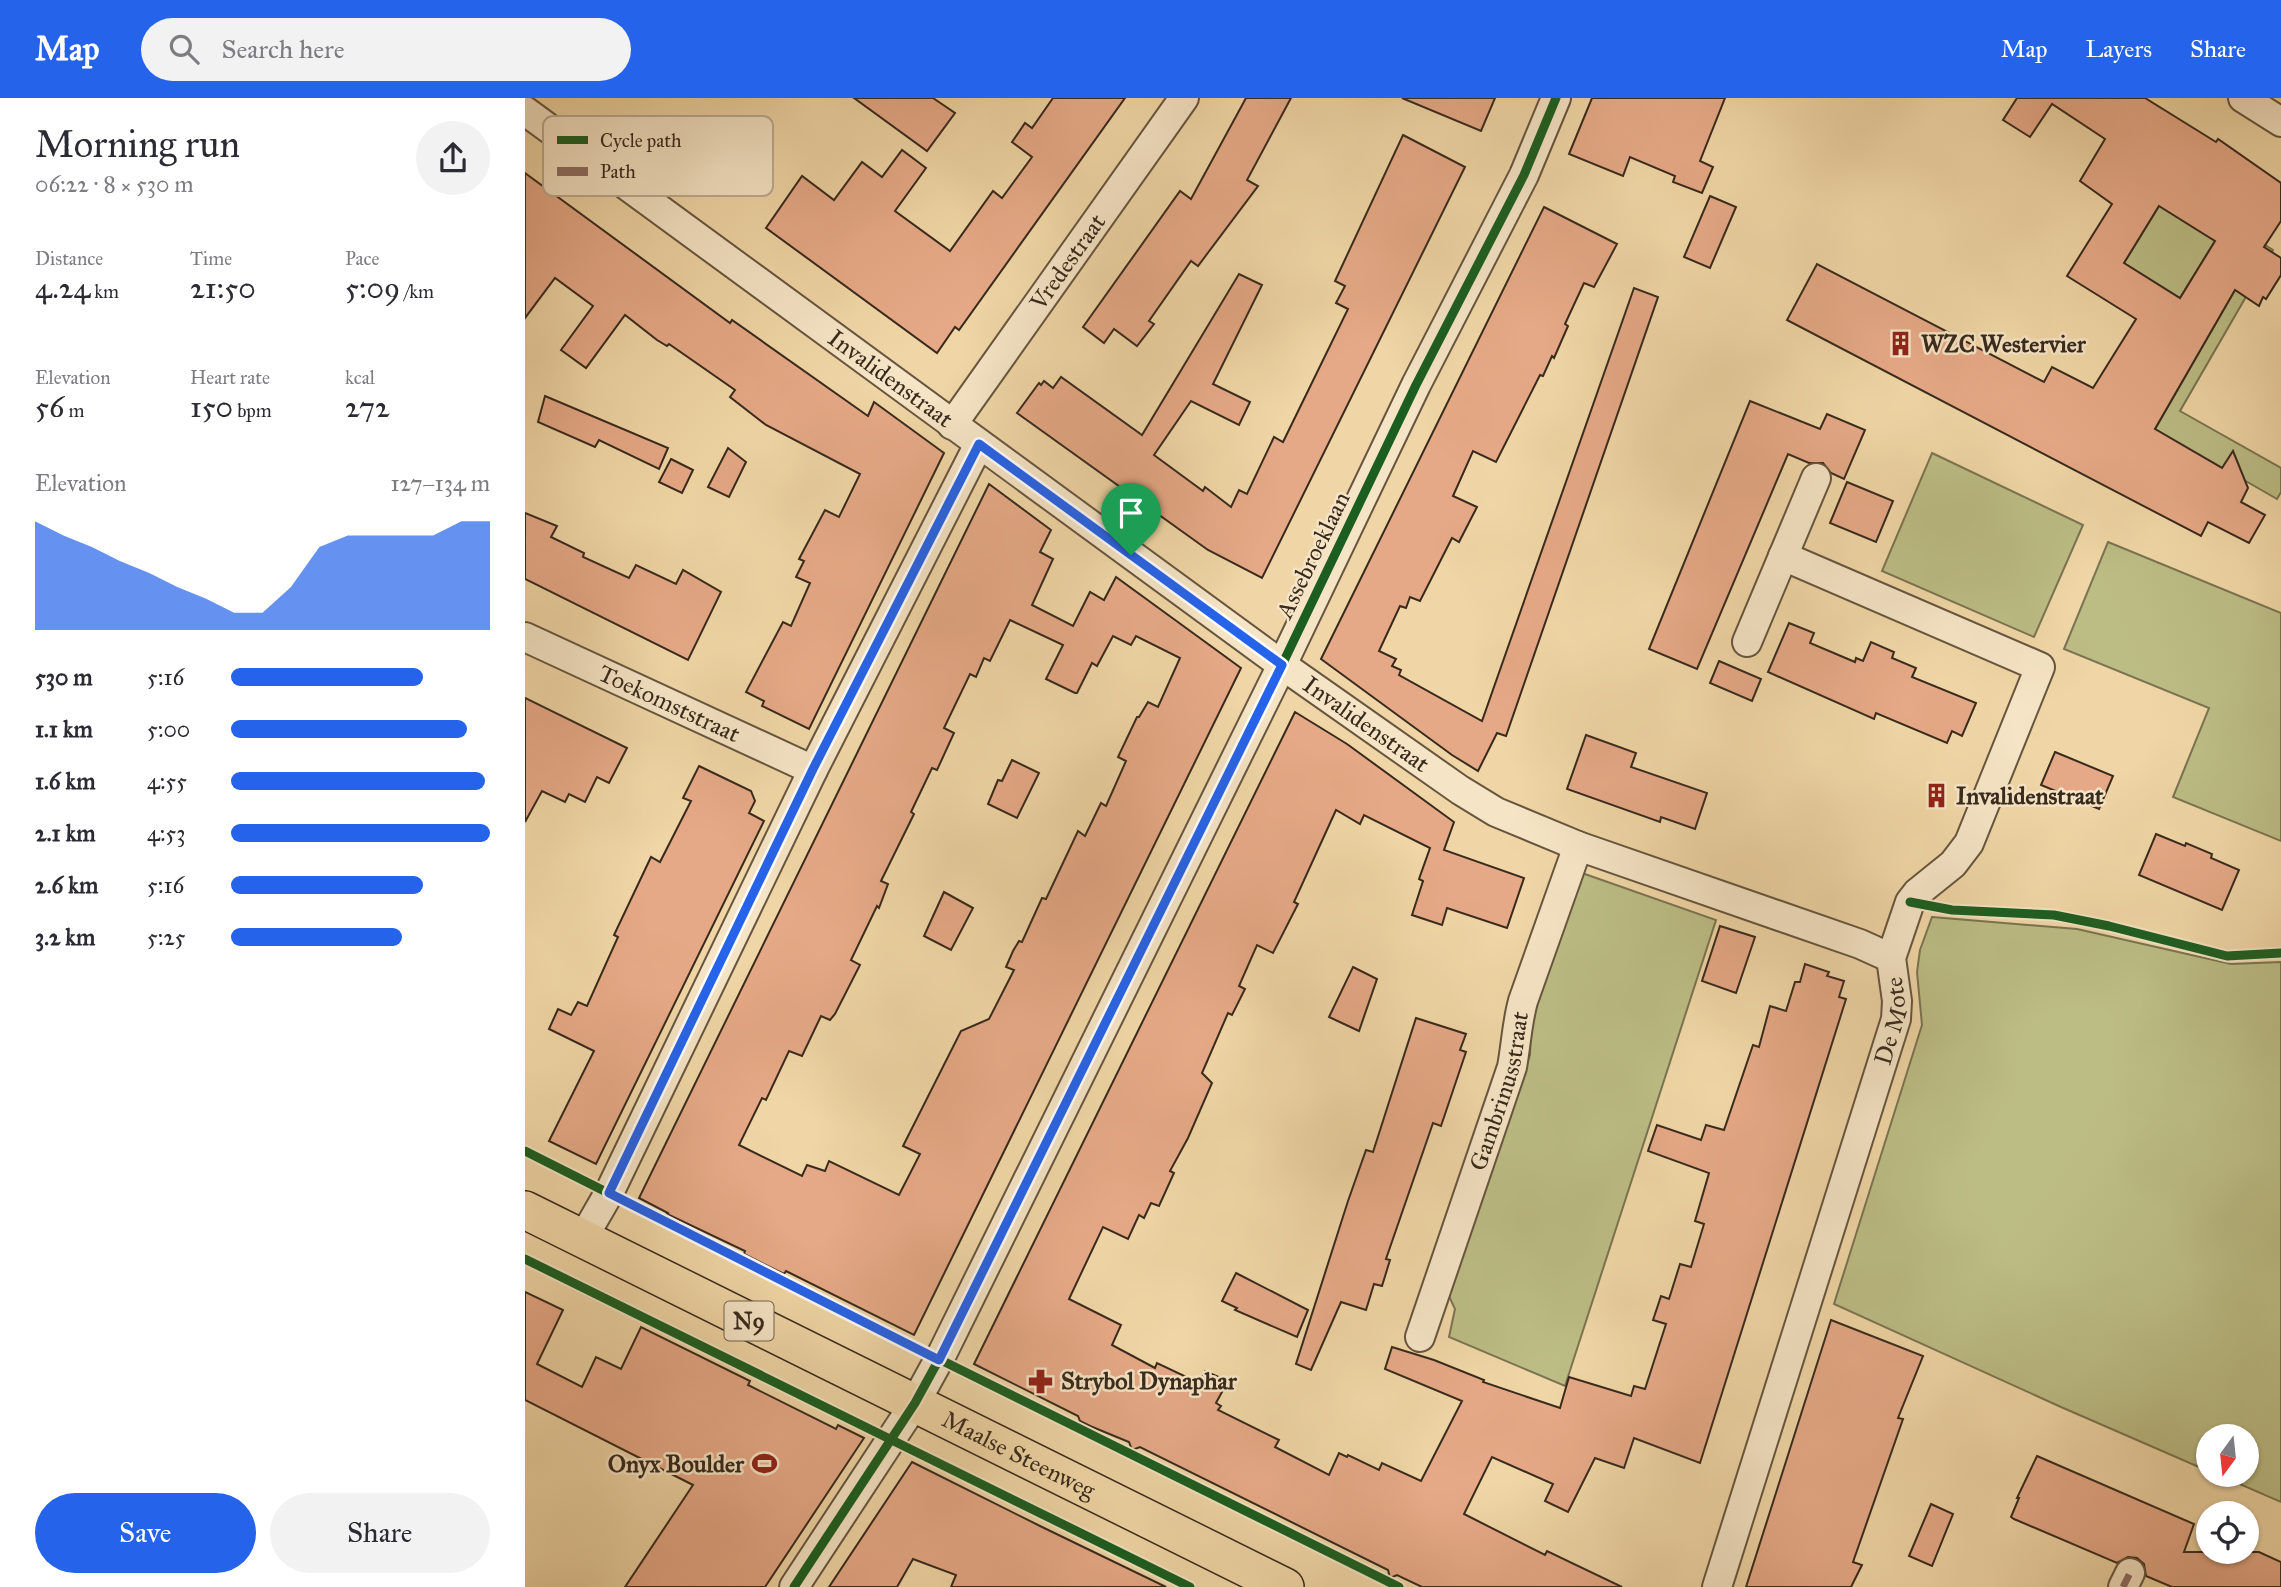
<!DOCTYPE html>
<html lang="en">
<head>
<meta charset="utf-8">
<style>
	body { margin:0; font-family:"IM FELL Great Primer",serif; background:#f2f2f3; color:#2b2b33; height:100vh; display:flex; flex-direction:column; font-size:26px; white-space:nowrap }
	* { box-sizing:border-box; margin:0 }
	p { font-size:23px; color:#7c7c81 }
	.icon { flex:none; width:38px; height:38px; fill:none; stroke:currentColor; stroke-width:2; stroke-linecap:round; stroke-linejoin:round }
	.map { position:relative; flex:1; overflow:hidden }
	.side { display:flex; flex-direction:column; background:#fff; width:525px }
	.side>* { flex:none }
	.needle { width:46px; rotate:195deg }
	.buttons { position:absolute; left:1671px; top:1326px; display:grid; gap:14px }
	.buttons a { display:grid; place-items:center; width:63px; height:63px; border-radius:50%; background:#fff; box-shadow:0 2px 5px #0004; font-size:35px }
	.pin { position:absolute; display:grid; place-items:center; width:60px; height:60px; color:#fff; margin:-72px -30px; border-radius:50% 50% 50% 0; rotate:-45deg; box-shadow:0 0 7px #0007 }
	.pin .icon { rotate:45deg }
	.round { display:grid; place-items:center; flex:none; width:74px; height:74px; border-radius:37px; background:#f2f2f3 }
	.summary { display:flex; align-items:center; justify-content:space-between; height:119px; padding:0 35px }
	h1 { font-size:38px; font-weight:600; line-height:52px }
	.figures { display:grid; grid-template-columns:repeat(3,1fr); gap:10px; height:119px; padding:7px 35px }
	.figures div { display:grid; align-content:center }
	.figures b { font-size:30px; font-weight:600 }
	.figures small { font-size:19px; font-weight:400 }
	.figures p { font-size:19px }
	.chart { height:196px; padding:14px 35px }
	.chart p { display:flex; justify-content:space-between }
	.chart svg { width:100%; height:126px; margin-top:7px; fill:#2563eb; opacity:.7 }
	.cta { display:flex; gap:14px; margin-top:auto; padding:14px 35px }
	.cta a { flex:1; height:80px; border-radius:42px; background:#2563eb; color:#fff; font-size:28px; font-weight:600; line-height:80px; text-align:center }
	.cta a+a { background:#f2f2f3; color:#2b2b33 }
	ul { padding:0 35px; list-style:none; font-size:23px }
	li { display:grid; grid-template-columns:112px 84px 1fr; align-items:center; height:52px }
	li i { height:18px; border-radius:9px; background:#2563eb }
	header { display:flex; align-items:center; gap:42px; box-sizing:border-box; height:98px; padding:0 35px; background:#2563eb; color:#fff }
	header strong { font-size:33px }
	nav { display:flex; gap:38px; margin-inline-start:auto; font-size:24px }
	.search { width:490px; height:63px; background:#f2f2f3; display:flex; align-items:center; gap:18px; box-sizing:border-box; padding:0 24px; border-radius:38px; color:#7c7c81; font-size:26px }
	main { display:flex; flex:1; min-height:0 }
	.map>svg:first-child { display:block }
	.green { fill:#bcbd85; stroke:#7a7451; stroke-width:2 }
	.building { fill:#e6a987; stroke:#382a1d; stroke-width:2; fill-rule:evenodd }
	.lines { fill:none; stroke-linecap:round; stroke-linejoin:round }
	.minor-casing { stroke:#66553f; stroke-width:32 }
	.major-casing { stroke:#382a1d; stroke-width:40 }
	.minor { stroke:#f5e4c5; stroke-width:28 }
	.major { stroke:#f0d6a6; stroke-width:37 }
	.quiet { stroke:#8d6e63; stroke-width:7; stroke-dasharray:14 7; stroke-linecap:butt }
	.cycleway-casing { stroke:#f5e4c5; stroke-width:13 }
	.cycleway { stroke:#1b5e20; stroke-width:9 }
	.route-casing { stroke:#fff; stroke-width:14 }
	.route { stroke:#2563eb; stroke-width:9 }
	.labels { text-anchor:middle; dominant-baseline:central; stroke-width:5; stroke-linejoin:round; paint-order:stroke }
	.shield { fill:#f5e4c5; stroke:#71624f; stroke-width:2 }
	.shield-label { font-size:23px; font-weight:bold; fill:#382a1d }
	.street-label { font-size:24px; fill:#382a1d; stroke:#f5e4c5 }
	.poi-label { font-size:24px; font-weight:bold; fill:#382a1d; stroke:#f5e4c5; text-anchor:start }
	.key { fill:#f5e4c5; stroke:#bcac93; stroke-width:2 }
	.key-label { font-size:19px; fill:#382a1d }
</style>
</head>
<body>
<header>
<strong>Map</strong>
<div class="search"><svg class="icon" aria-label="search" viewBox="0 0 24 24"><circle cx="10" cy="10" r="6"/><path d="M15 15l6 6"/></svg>Search here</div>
<nav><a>Map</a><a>Layers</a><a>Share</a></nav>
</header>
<main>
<section class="side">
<div class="summary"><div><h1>Morning run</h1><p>06:22 · 8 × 530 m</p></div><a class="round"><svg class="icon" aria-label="share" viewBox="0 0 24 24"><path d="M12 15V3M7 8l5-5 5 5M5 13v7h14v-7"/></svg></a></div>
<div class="figures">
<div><p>Distance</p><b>4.24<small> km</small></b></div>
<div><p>Time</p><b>21:50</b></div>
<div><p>Pace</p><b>5:09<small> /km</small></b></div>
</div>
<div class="figures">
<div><p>Elevation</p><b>56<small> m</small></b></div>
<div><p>Heart rate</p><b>150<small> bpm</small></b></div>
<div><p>kcal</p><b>272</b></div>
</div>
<div class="chart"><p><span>Elevation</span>127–134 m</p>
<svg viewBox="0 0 160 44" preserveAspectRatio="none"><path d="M0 44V6L10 11L20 15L30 20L40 24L50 29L60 33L70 38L80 38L90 29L100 15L110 11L120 11L130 11L140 11L150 6L160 6V44z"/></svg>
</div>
<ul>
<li><b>530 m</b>5:16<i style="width:74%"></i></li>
<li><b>1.1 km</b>5:00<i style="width:91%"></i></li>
<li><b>1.6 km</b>4:55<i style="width:98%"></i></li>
<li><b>2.1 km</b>4:53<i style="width:100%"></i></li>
<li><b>2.6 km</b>5:16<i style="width:74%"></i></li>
<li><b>3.2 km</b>5:25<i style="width:66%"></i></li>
</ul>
<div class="cta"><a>Save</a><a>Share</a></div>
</section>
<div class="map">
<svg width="1756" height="1489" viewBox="0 0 1756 1489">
	<rect width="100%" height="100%" fill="#f0d6a6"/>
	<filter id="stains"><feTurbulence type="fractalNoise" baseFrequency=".00286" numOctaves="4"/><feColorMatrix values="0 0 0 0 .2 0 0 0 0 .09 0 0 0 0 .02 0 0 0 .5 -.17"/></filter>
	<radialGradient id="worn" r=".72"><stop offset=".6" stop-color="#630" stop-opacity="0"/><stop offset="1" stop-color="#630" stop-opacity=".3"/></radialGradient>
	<g class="green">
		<path d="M 1634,108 L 1690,143 L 1655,200 L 1599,165 Z"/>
		<path d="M 1737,145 L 1748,152 L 1655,313 L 1756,370 L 1756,394 L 1752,401 L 1630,331 Z"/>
		<path d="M 1407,355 L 1558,427 L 1509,539 L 1357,473 Z"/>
		<path d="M 1583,444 L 1756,515 L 1756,743 L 1648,699 L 1684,610 L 1539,551 Z"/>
		<path d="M 1057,775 L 1191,822 L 1040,1288 L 924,1239 L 930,1211 L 923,1196 L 1005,957 L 1006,925 Z"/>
		<path d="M 1407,819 L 1552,831 L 1706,866 L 1756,864 L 1756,1404 L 1694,1377 L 1722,1377 L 1722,1339 L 1684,1339 L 1683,1373 L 1536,1309 L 1309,1206 L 1397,927 L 1392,874 L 1395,852 Z"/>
	</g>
	<g class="building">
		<path d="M 329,0 L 408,0 L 430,15 L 402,53 Z"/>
		<path d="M 528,0 L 600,0 L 434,232 L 430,229 L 412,255 L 241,130 L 277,78 L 309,102 L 337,64 L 357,79 L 377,52 L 401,70 L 370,113 L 425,153 L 468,93 L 477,100 L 507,59 L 487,44 L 500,25 L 507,30 Z"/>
		<path d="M 721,0 L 766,0 L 722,82 L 733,88 L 673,168 L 666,163 L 624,223 L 629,226 L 612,248 L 589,231 L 579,245 L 558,229 L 655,93 L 666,101 Z"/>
		<path d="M 877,0 L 970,0 L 956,33 Z"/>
		<path d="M 1067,0 L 1200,0 L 1175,63 L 1188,69 L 1177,95 L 1148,84 L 1150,78 L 1105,59 L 1098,78 L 1044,56 Z"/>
		<path d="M 1492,0 L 1620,0 L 1691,44 L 1693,41 L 1756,85 L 1756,123 L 1739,149 L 1756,160 L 1756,177 L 1741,201 L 1738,199 L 1734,208 L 1710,192 L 1630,331 L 1697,370 L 1708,353 L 1723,390 L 1716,404 L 1740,417 L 1724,445 L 1683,424 L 1676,438 L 1262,222 L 1292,166 L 1519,284 L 1527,269 L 1568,290 L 1611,221 L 1542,178 L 1587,106 L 1555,83 L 1580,41 L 1527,6 L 1505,39 L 1478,22 ZM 1634,108 L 1690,143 L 1655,200 L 1599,165 Z"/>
		<path d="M 878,37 L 940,69 L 737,480 L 683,452 L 492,315 L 514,285 L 516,287 L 519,283 L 528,290 L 536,279 L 617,337 L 714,176 L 737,187 L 688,286 L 725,304 L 714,327 L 666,303 L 629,357 L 678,393 L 680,389 L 706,409 L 714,392 L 722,396 L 749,339 L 758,344 L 823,211 L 811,205 L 820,188 L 810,183 Z"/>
		<path d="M 0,75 L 205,225 L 207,222 L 343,318 L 349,304 L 419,355 L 284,631 L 237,608 L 239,603 L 221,594 L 258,524 L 266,528 L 285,485 L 271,479 L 279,463 L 274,461 L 300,412 L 314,419 L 335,376 L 241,327 L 205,299 L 210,292 L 144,246 L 142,248 L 132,242 L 100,217 L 61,270 L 36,252 L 68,208 L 30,180 L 0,220 Z"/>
		<path d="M 1185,98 L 1211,109 L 1185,170 L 1159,159 Z"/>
		<path d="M 1019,109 L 1092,146 L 1069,189 L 1059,185 L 1040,226 L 1043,228 L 1029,260 L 1027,258 L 1018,278 L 1015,277 L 971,364 L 948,353 L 928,398 L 952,409 L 934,444 L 927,440 L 895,503 L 885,499 L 881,510 L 875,508 L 854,553 L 871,561 L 867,568 L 876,572 L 874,577 L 957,623 L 1109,190 L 1133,199 L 981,638 L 972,635 L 953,673 L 927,657 L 796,561 Z"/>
		<path d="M 20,298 L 143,350 L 134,371 L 74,342 L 70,349 L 13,324 Z"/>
		<path d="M 1225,303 L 1295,331 L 1302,316 L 1340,332 L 1319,381 L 1306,375 L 1298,365 L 1284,365 L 1263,356 L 1172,571 L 1124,551 Z"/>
		<path d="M 203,350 L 221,364 L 204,399 L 183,389 Z"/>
		<path d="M 146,361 L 168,372 L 157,395 L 134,384 Z"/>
		<path d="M 1322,384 L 1368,403 L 1351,444 L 1305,425 Z"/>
		<path d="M 464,386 L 526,432 L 515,454 L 528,461 L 507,507 L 548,528 L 565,494 L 579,502 L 591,479 L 716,570 L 389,1237 L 261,1173 L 259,1176 L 219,1156 L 220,1153 L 142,1116 L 143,1115 L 114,1100 ZM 485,522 L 538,547 L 521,581 L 550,595 L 552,595 L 567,565 L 572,568 L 588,538 L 606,547 L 611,538 L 655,560 L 633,609 L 623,604 L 614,619 L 612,619 L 593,659 L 601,663 L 581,708 L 576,705 L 560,738 L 553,733 L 521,801 L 517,800 L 497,844 L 494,843 L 488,853 L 481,869 L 489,872 L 464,921 L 436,933 L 378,1048 L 395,1056 L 374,1097 L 304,1063 L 300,1073 L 282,1067 L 277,1078 L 214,1047 L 237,1000 L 241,1002 L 264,953 L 277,958 L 296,918 L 305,922 L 310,916 L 335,867 L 326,862 L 352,808 L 354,810 L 363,786 L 356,783 L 389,716 L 386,714 L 407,670 L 412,672 L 429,635 L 419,630 L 445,576 L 451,579 L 459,560 L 465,563 Z"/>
		<path d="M 0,415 L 32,428 L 26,439 L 59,455 L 58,459 L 104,480 L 111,467 L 151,486 L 158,472 L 196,494 L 163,562 L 0,481 Z"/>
		<path d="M 1264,525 L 1289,535 L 1285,545 L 1330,564 L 1331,560 L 1338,563 L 1346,544 L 1369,554 L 1367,560 L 1391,570 L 1387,579 L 1451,605 L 1437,638 L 1427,633 L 1422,645 L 1351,615 L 1349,621 L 1243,574 Z"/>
		<path d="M 1194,563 L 1236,581 L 1227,603 L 1185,585 Z"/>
		<path d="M 0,600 L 102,650 L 84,685 L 72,679 L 60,704 L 44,696 L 40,704 L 17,693 L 0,724 Z"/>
		<path d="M 770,614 L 822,646 L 929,724 L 919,752 L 999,780 L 982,830 L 922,810 L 917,827 L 887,817 L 898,783 L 894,781 L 905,750 L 839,717 L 835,726 L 811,712 L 769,804 L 773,806 L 748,855 L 732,847 L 714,888 L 720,891 L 707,917 L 703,915 L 677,975 L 687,985 L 663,1040 L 645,1073 L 649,1075 L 634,1108 L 626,1105 L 619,1120 L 614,1117 L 603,1141 L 578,1129 L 544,1201 L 596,1227 L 587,1247 L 630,1270 L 632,1265 L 674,1285 L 680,1273 L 703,1283 L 691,1305 L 696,1308 L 693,1312 L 754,1342 L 750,1349 L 804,1377 L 814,1355 L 822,1359 L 823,1357 L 854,1372 L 857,1365 L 896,1383 L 937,1303 L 860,1271 L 867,1249 L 909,1262 L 959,1282 L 958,1284 L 1035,1310 L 1044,1279 L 1106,1298 L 1109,1288 L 1120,1291 L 1141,1226 L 1128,1222 L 1136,1198 L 1144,1201 L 1155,1166 L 1166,1169 L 1179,1126 L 1170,1123 L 1184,1075 L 1123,1053 L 1132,1027 L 1176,1042 L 1181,1027 L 1199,1032 L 1228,947 L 1234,949 L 1245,908 L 1261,913 L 1270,884 L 1275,884 L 1280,866 L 1304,874 L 1302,878 L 1319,883 L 1314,899 L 1321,901 L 1175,1365 L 1109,1340 L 1099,1370 L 1070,1360 L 1043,1414 L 1020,1403 L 1028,1386 L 967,1359 L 939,1416 L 1020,1457 L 1022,1453 L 1097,1489 L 897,1489 L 872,1477 L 865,1480 L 863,1472 L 615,1349 L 607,1352 L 604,1344 L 565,1328 L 555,1323 L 553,1318 L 449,1266 Z"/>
		<path d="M 1061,637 L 1111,655 L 1106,669 L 1182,695 L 1170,731 L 1136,719 L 1135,724 L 1042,691 Z"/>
		<path d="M 1530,654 L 1588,678 L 1574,711 L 1516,687 Z"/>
		<path d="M 487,662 L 514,675 L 492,720 L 463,706 L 473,682 L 477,683 Z"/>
		<path d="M 174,668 L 226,693 L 230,703 L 224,715 L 239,723 L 71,1066 L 24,1043 L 69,953 L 24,931 L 33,911 L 46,917 L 53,904 L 62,908 L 93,839 L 89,837 L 126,759 L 135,764 L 166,703 L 158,700 Z"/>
		<path d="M 1631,736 L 1660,748 L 1661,745 L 1687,756 L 1686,760 L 1714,772 L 1697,812 L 1614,777 Z"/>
		<path d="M 419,794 L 448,810 L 426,852 L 399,838 Z"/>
		<path d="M 1195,828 L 1230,839 L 1211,895 L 1177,883 Z"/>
		<path d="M 828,869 L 852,881 L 834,933 L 804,919 Z"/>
		<path d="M 891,920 L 941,936 L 935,952 L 941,954 L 916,1028 L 908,1025 L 861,1161 L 865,1162 L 857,1188 L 849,1186 L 841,1212 L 816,1204 L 786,1272 L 771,1266 L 823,1103 L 841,1052 L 848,1054 Z"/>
		<path d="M 711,1175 L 783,1212 L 772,1239 L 710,1212 L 712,1210 L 697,1203 Z"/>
		<path d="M 0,1194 L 38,1212 L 12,1266 L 57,1289 L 71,1259 L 96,1271 L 116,1229 L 225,1283 L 223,1287 L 311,1331 L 313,1327 L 339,1340 L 240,1489 L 100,1489 L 168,1387 L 0,1302 Z"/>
		<path d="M 1306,1222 L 1398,1258 L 1373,1320 L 1378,1321 L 1328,1464 L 1337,1467 L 1326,1489 L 1221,1489 Z"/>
		<path d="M 1512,1358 L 1669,1426 L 1659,1454 L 1734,1454 L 1756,1464 L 1756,1489 L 1647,1489 L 1621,1478 L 1619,1466 L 1612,1460 L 1603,1459 L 1592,1465 L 1489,1421 L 1486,1419 L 1494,1400 L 1492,1400 Z"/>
		<path d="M 387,1364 L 515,1428 L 641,1489 L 426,1489 L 431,1477 L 388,1461 L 372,1489 L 304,1489 Z"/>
		<path d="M 1406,1406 L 1428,1416 L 1407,1468 L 1384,1458 Z"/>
	</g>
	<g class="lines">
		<defs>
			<g id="minor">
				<path d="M 1718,0 L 1756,24"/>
				<path id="s1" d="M 0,13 L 757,567 L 935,692 L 971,714 L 1053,748 L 1335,846 L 1366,860"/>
				<path id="s2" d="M 427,327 L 659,0"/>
				<path id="s3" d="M 0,539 L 288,672"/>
				<path d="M 1222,544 L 1291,380"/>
				<path d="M 58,1140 L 84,1095 L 288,672 L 454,346"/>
				<path id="s4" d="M 895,1239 L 987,969 C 991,947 992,925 998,903 L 1053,748"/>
				<path d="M 269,1489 L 390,1305 L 418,1254 L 757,567 L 891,287 L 999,77 L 1031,0"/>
				<path id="s5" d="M 1192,1489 L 1371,921 L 1372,903 L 1366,860 L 1385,804 L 1392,795 L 1428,766 L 1444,745 L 1515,569 L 1258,458"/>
				<path d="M 1598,1489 L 1605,1475"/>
			</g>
			<g id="major">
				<path id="s6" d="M 0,1112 L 760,1489"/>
			</g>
		</defs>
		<use href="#minor" class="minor-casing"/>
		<use href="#major" class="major-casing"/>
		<use href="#minor" class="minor"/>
		<use href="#major" class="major"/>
		<path class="quiet" d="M 1598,1489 L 1605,1475"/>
		<defs>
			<g id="cycleway">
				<path d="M 1385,804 L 1427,812 L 1529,817 L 1584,828 L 1702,858 L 1756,855"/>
				<path d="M 0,1053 L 315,1212 L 874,1489"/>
				<path d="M 0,1161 L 665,1489"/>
				<path d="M 269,1489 L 390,1305 L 418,1254 L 757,567 L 891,287 L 999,77 L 1031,0"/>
			</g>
		</defs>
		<use href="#cycleway" class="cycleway-casing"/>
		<use href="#cycleway" class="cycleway"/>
	</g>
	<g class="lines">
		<defs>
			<path id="route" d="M 454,346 L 757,567 L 414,1262 L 84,1095 L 288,671 Z"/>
		</defs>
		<use href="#route" class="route-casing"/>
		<use href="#route" class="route"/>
	</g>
	<defs>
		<symbol id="building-bare" viewBox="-9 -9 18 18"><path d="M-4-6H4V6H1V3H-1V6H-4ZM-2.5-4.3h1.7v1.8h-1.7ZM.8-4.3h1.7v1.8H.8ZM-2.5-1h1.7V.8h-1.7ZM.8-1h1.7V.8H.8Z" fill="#8f2418" stroke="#f5e4c5" stroke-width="2.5" paint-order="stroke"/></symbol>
		<symbol id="pharmacy-bare" viewBox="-9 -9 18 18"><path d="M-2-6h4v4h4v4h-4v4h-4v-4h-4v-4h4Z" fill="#8f2418" stroke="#f5e4c5" stroke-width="2.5" paint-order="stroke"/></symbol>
		<symbol id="stadium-bare" viewBox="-9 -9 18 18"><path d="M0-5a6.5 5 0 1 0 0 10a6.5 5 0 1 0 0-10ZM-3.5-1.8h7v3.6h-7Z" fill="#8f2418" stroke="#f5e4c5" stroke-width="2.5" paint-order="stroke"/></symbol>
	</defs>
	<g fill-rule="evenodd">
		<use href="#building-bare" x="1358" y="228" width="35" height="35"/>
		<use href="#building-bare" x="1394" y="680" width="35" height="35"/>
		<use href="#pharmacy-bare" x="498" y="1266" width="35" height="35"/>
		<use href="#stadium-bare" x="222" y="1348" width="35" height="35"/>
	</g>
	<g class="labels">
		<rect class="shield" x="199.5" y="1203.5" width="49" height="39" rx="5"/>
		<g class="shield-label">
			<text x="224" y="1223">N9</text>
		</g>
		<g class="street-label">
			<text stroke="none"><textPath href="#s2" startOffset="200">Vredestraat</textPath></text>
			<text stroke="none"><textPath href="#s1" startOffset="453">Invalidenstraat</textPath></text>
			<text transform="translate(788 457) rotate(-64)">Assebroeklaan</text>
			<text stroke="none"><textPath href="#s3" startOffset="159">Toekomststraat</textPath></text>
			<text stroke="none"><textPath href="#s1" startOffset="1041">Invalidenstraat</textPath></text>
			<text stroke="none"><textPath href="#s5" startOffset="593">De Mote</textPath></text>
			<text stroke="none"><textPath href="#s4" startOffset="259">Gambrinusstraat</textPath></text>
			<text stroke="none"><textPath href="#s6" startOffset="551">Maalse Steenweg</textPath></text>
		</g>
		<g class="poi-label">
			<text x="1396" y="246">WZC Westervier</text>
			<text x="1431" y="698">Invalidenstraat</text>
			<text x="536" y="1283">Strybol Dynaphar</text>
			<text x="219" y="1366" text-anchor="end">Onyx Boulder</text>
		</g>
	</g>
	<rect x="18" y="18" width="230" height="80" rx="10" class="key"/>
	<rect x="32" y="38" width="31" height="8" fill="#1b5e20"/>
	<rect x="32" y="69" width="31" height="9" fill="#8d6e63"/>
	<g class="key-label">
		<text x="75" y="49">Cycle path</text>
		<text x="75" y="80">Path</text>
	</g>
	<rect width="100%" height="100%" filter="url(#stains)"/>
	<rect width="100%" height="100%" fill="url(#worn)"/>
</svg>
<div class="buttons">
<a><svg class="needle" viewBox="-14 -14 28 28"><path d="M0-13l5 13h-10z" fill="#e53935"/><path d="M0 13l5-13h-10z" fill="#7c7c81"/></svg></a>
<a><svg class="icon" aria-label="locate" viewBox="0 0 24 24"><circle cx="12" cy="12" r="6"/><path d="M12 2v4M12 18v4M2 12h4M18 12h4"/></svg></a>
</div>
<div class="pin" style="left:606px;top:457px;background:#1e9e55"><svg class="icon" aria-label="arrive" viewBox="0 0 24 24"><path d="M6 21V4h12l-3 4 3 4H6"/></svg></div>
</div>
</main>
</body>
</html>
